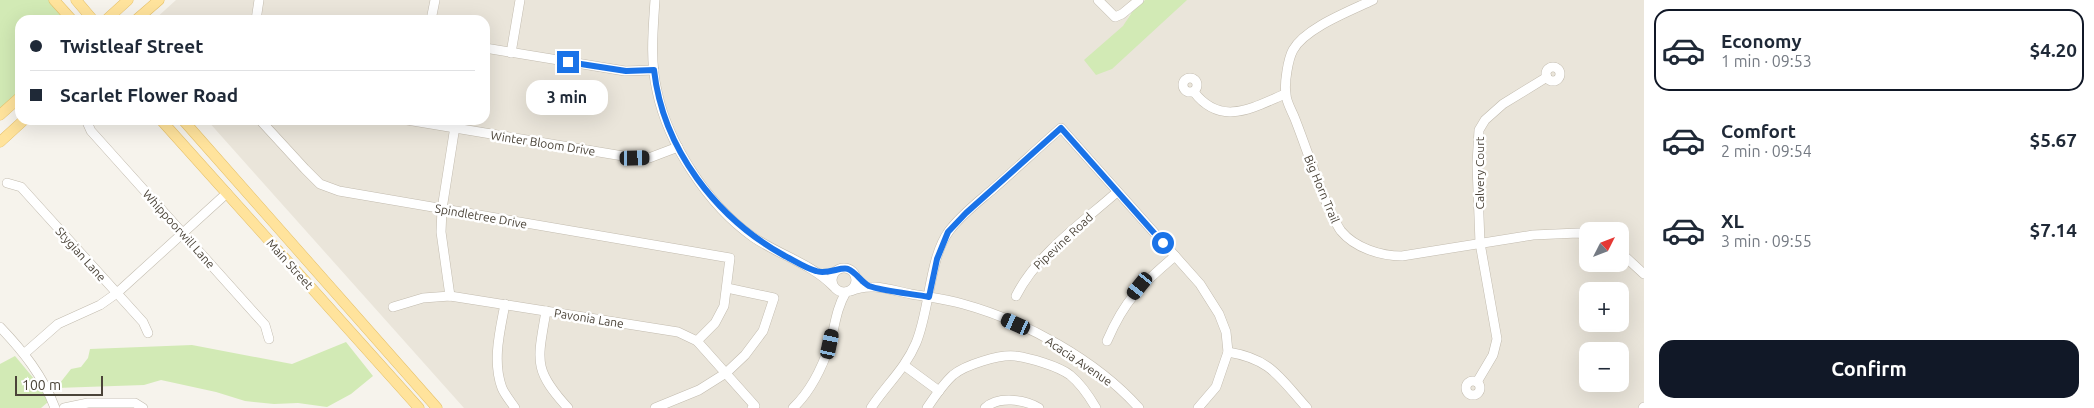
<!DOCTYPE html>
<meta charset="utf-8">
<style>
:root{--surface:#fff;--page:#f6f6f7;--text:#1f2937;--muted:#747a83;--line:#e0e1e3;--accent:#111827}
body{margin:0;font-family:Ubuntu,sans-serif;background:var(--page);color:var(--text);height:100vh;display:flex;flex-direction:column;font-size:19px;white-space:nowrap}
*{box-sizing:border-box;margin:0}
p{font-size:16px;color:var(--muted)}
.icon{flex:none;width:28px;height:28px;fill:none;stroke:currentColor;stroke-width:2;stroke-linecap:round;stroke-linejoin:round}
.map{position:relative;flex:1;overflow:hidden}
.panel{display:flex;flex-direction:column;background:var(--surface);width:450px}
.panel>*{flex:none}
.hud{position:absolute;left:15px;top:15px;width:475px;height:110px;border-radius:15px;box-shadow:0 5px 20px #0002;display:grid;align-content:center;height:110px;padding:0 15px;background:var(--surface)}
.needle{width:32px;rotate:48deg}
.buttons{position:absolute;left:1579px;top:222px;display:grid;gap:10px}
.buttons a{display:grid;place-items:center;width:50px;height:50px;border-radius:10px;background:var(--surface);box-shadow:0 5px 20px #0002;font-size:25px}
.scale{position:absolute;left:15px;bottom:12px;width:88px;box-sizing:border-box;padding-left:5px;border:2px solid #4b4439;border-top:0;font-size:14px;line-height:18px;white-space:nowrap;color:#4b4439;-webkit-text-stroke:4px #fff;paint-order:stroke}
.end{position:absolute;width:22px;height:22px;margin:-11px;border:6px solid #1a73e8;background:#fff;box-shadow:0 0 0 2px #fff}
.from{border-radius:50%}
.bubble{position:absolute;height:35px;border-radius:15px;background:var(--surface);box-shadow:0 5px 20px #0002;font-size:16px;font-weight:600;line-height:35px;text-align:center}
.car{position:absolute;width:15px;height:30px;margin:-15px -8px;border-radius:6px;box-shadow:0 0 4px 1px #0007;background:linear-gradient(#222 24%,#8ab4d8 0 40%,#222 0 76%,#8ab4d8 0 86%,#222 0)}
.hud b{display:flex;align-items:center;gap:18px;height:48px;font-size:19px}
.hud b+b{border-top:1px solid var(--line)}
.hud i{width:12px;height:12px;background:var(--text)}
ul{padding:9px 0 0;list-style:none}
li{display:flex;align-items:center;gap:15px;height:82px;margin:0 10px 8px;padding:0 5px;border:2px solid transparent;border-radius:15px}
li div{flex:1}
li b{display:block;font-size:19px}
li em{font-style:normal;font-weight:600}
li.active{border-color:var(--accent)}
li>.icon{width:45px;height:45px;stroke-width:1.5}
.button{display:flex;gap:10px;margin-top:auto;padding:10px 15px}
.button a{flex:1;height:58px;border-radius:15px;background:var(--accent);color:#fff;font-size:20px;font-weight:600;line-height:58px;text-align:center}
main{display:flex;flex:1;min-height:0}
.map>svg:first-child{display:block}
.residential{fill:#eae5da;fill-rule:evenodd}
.green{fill:#d2eab5}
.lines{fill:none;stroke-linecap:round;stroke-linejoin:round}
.minor-casing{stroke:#c2bbae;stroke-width:10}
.major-casing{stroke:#e6c16a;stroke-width:11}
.minor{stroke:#fff;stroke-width:9}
.major{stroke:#ffe39c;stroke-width:10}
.route{stroke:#1a73e8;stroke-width:6}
.labels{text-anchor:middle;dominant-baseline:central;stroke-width:5;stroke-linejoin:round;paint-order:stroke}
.street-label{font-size:12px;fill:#4b4439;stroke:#fff}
</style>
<main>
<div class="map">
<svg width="1644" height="408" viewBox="0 0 1644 408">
<rect width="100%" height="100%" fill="#f6f3ec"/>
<!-- residential -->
<path class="residential" d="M176 0H1145L1131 12 1124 26 1153 0H1644V408H464L207 120H485V20H154ZM1588 231H1620V264H1588ZM1588 291H1620V324H1588ZM1588 351H1620V384H1588Z"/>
<!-- green -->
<g class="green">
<path d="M0 0H54L72 20H20V97L0 115Z"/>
<path d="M1145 0H1187L1112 69 1096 75 1084 60 1123 26 1132 12Z"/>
<path d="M346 342 373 376 351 394 327 407 298 403 274 404 245 401 216 392 161 380 144 385 56 388 71 369 81 367 88 358 90 349 192 345 292 364Z"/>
<path d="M15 356 40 386 48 402 41 408H0V364Z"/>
</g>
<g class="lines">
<defs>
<g id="minor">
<path d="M655 0C653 30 650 61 657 91 668 144 708 205 753 237 779 255 812 264 833 286"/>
<path d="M1098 0 1115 17 1122 14 1139 0"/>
<path d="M1373 0C1350 11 1305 28 1293 50 1288 59 1284 84 1286 94 1286 102 1292 111 1295 119 1306 147 1315 176 1327 204 1332 213 1335 223 1341 231 1355 248 1381 256 1402 256L1533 235 1578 233 1588 235"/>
<path d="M256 20 259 0"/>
<path d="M431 20 435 0"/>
<path d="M485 48 625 71 654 70"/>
<path d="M511 53 520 0"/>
<circle cx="1553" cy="74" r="7"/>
<circle cx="1190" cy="85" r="7"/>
<path d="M1194 92C1221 127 1252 108 1285 94"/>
<path d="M86 120 91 131 265 325 269 339"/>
<path d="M260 120 305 169 320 184 339 191 730 258 724 306 715 323 697 341"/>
<path d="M407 120 635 158H649L678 147"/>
<path d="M7 183 21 187 143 322 148 333"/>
<path d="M1620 252 1644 274"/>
<circle cx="844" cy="280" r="12"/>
<path d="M851 291C870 282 891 290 911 294 928 297 946 299 963 304 1025 321 1096 360 1139 408"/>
<path d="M450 296 441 232 442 209 456 120"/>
<path d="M1016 296C1037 254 1082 223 1117 192"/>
<path d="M505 304C500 331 492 361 502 388 505 395 511 402 515 408"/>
<path d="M393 307 423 298 450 296 678 332 697 341 755 406 752 408"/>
<path d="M546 311C538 360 532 369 568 408"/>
<path d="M0 327C23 351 43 376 55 408"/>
<path d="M1107 341C1125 299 1141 285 1175 256"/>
<path d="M1228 352C1271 359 1279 377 1307 408"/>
<path d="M25 353 58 324 100 305 117 293 227 193"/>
<path d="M905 366 939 391"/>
<circle cx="1473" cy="388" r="7"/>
<path d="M1477 382 1493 355 1497 339 1480 243 1477 164 1479 130 1485 120 1503 104 1547 77"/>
<path d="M64 408 88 403H135L143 408"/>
<path d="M655 408 699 390 726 373 745 355 763 331 774 298 727 288"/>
<path d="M793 408C811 391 822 368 830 344 835 326 836 309 846 292"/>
<path d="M871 408C886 385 905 369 916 343 930 310 929 258 949 231 961 215 978 202 993 189 1016 169 1038 148 1061 128L1200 284 1219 314 1226 332 1228 352 1216 387 1198 408"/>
<path d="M927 408C935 396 943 384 953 375 965 365 1000 354 1015 356 1030 358 1058 366 1070 375 1081 384 1089 396 1096 408"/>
<path d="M985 408C998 396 1024 399 1039 408"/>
<path d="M1643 408 1644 407"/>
</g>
<g id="major">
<path d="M54 0 72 20"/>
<path d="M76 0 93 20"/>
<path d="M106 20 128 0"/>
<path d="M136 20 159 0"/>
<path d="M0 115 20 97"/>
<path d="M161 120 419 408"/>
<path d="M183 120 437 408"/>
<path d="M0 142 24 120"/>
</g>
</defs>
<!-- minor casing -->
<use href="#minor" class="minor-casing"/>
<!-- major casing -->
<use href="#major" class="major-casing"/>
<!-- minor -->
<use href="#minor" class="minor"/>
<!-- major -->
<use href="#major" class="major"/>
</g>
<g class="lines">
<!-- route -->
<path class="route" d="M568 62 626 71 654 70C663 149 716 218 785 256 795 261 805 268 816 271 827 275 842 266 848 269 856 272 861 282 869 286 882 291 914 294 929 297L937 259 948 232 966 213 1061 128 1163 243"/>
</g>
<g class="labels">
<!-- street labels -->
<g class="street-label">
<text transform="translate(543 143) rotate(9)">Winter Bloom Drive</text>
<text transform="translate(1479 173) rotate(-90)">Calvery Court</text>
<text transform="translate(1322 189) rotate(67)">Big Horn Trail</text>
<text transform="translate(481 216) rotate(10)">Spindletree Drive</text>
<text transform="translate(179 229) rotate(48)">Whippoorwill Lane</text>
<text transform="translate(1063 241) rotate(-43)">Pipevine Road</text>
<text transform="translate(81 254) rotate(48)">Stygian Lane</text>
<text transform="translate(290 264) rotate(48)">Main Street</text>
<text transform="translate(589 318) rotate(9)">Pavonia Lane</text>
<text transform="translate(1079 361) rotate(34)">Acacia Avenue</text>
</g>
</g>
</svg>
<div class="buttons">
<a><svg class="needle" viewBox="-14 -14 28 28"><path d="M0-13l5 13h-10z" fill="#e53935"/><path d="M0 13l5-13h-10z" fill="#747a83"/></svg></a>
<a>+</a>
<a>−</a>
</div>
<div class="scale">100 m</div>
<i class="end from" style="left:1163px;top:243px"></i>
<i class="end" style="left:568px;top:62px"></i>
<div class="bubble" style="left:526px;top:80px;width:82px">3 min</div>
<i class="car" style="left:635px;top:158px;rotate:89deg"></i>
<i class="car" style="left:1140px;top:286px;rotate:219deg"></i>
<i class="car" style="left:1016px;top:324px;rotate:294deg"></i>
<i class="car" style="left:830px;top:344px;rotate:12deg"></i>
<div class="hud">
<b><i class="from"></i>Twistleaf Street</b>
<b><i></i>Scarlet Flower Road</b>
</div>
</div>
<section class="panel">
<ul>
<li class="active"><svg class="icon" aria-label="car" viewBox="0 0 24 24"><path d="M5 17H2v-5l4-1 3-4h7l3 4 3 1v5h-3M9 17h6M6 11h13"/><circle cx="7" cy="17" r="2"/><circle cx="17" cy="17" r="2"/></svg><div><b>Economy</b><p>1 min · 09:53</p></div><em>$4.20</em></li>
<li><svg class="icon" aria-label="car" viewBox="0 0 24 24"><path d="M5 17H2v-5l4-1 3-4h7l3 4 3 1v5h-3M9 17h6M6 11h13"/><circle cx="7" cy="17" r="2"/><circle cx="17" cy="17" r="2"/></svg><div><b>Comfort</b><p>2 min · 09:54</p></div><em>$5.67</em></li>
<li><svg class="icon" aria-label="car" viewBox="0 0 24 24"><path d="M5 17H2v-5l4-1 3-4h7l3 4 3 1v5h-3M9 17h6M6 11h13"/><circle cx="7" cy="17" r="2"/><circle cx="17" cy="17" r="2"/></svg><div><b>XL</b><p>3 min · 09:55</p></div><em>$7.14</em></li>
</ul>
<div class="button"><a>Confirm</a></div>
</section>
</main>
